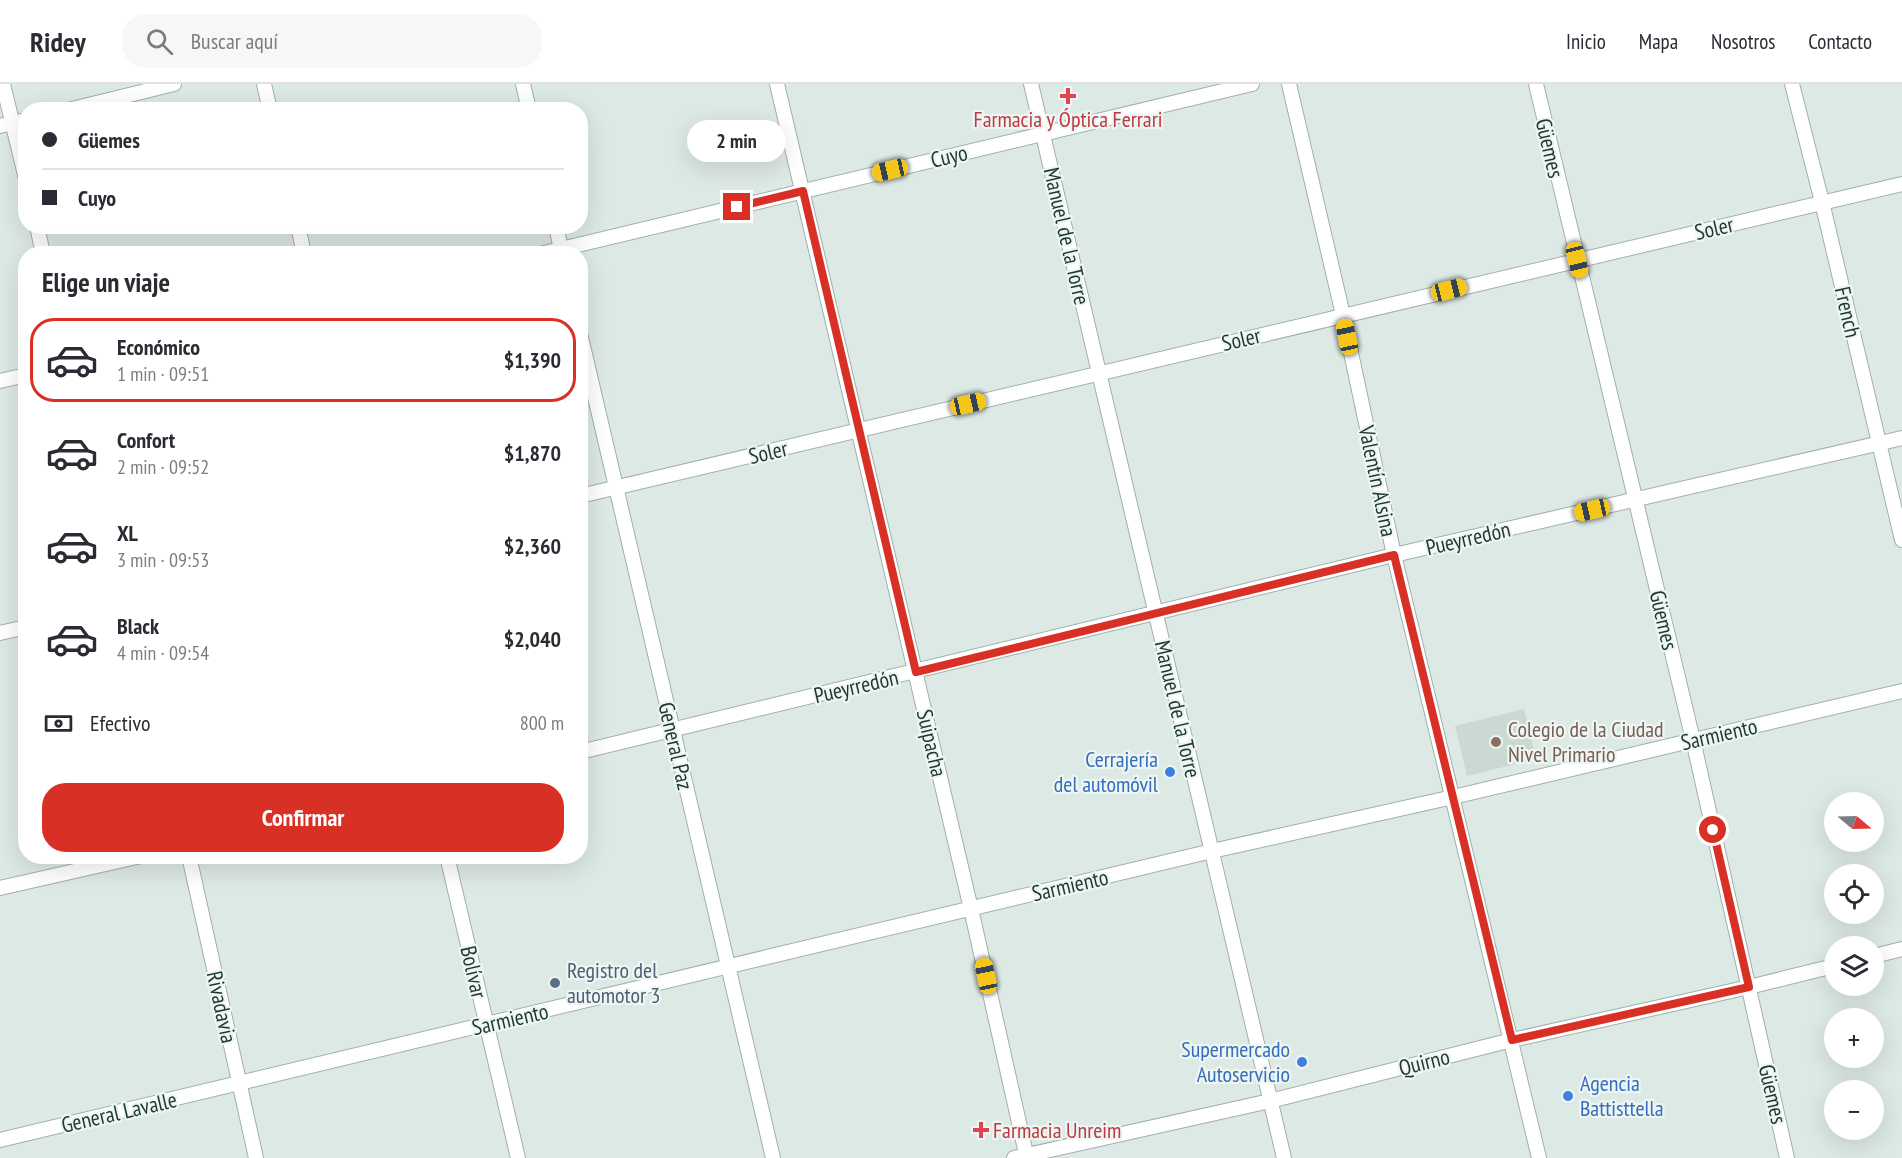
<!DOCTYPE html>
<html lang="es">
<meta charset="utf-8">
<style>
:root{--surface:#fff;--page:#f7f7f7;--text:#2b2b33;--muted:#7c7c81;--line:#e1e1e2;--accent:#d93025}
body{margin:0;font-family:"PT Sans Narrow",sans-serif;background:var(--page);color:var(--text);height:100vh;display:flex;flex-direction:column;font-size:22px;white-space:nowrap}
*{box-sizing:border-box;margin:0}
p{font-size:20px;color:var(--muted)}
.icon{flex:none;width:33px;height:33px;fill:none;stroke:currentColor;stroke-width:2;stroke-linecap:round;stroke-linejoin:round}
.map{position:relative;flex:1;overflow:hidden}
.details{position:absolute;left:18px;top:162px;width:570px;height:618px;display:flex;flex-direction:column;background:var(--surface);border-radius:24px;box-shadow:0 6px 24px #0002}
.details>*{flex:none}
.top-card{position:absolute;left:18px;top:18px;width:570px;height:132px;border-radius:24px;box-shadow:0 6px 24px #0002;display:grid;align-content:center;height:132px;padding:0 24px;background:var(--surface)}
.needle{width:39px;rotate:109deg}
.tools{position:absolute;left:1824px;top:708px;display:grid;gap:12px}
.tools a{display:grid;place-items:center;width:60px;height:60px;border-radius:50%;background:var(--surface);box-shadow:0 6px 24px #0002;font-size:30px}
.end{position:absolute;width:27px;height:27px;margin:-14px;border:8px solid #d93025;background:#fff;box-shadow:0 0 0 3px #fff}
.from{border-radius:50%}
.bubble{position:absolute;height:42px;border-radius:21px;background:var(--surface);box-shadow:0 6px 24px #0002;font-size:20px;font-weight:700;line-height:42px;text-align:center}
.car{position:absolute;width:18px;height:36px;margin:-18px -9px;border-radius:8px;box-shadow:0 0 4px 2px #0007;background:linear-gradient(#f5c518 24%,#345 0 40%,#f5c518 0 76%,#345 0 86%,#f5c518 0)}
.top-card b{display:flex;align-items:center;gap:21px;height:57px;font-size:22px}
.top-card b+b{border-top:2px solid var(--line)}
.top-card i{width:15px;height:15px;background:var(--text)}
ul{padding:0;list-style:none}
li{display:flex;align-items:center;gap:18px;height:84px;margin:0 12px 9px;padding:0 12px;border:3px solid transparent;border-radius:24px}
li div{flex:1}
li b{display:block;font-size:22px}
li em{font-style:normal;font-weight:700}
li.active{border-color:var(--accent)}
li>.icon{width:54px;height:54px;stroke-width:1.5}
h2{padding:0 24px;font-size:27px;line-height:72px}
.pay{display:flex;align-items:center;gap:15px;height:66px;padding:0 24px;font-size:22px}
.pay p{margin-inline-start:auto}
.primary-button{display:flex;gap:12px;margin-top:auto;padding:12px 24px}
.primary-button a{flex:1;height:69px;border-radius:24px;background:var(--accent);color:#fff;font-size:24px;font-weight:700;line-height:69px;text-align:center}
header{display:flex;align-items:center;gap:36px;box-sizing:border-box;height:84px;padding:0 30px;background:var(--surface);border-bottom:2px solid var(--line)}
header strong{font-size:28px}
nav{display:flex;gap:33px;margin-inline-start:auto;font-size:21px}
.search{width:420px;height:54px;background:var(--page);display:flex;align-items:center;gap:15px;box-sizing:border-box;padding:0 21px;border-radius:24px;color:var(--muted);font-size:22px}
.map>svg:first-child{display:block}
.built{fill:#cbd9d3}
.lines{fill:none;stroke-linecap:round;stroke-linejoin:round}
.minor-casing{stroke:#a0b0ab;stroke-width:16}
.minor{stroke:#fff;stroke-width:14}
.route{stroke:#d93025;stroke-width:8}
.health-dot{fill:#e0444e;stroke:#edf6f2;stroke-width:2}
.education-dot{fill:#8d6e63;stroke:#edf6f2;stroke-width:2}
.shop-dot{fill:#3f7fe0;stroke:#edf6f2;stroke-width:2}
.service-dot{fill:#5c6f8a;stroke:#edf6f2;stroke-width:2}
.labels{text-anchor:middle;dominant-baseline:central;stroke-width:4.5;stroke-linejoin:round;paint-order:stroke}
.health-label{font-size:22px;fill:#be3a42;stroke:#edf6f2}
.street-label{font-size:22px;fill:#1f3832;stroke:#edf6f2}
.education-label{font-size:22px;fill:#785e54;stroke:#edf6f2;text-anchor:start}
.shop-label{font-size:22px;fill:#366cbe;stroke:#edf6f2;text-anchor:end}
.service-label{font-size:22px;fill:#4e5e75;stroke:#edf6f2;text-anchor:start}
</style>
<header>
<strong>Ridey</strong>
<div class="search"><svg class="icon" aria-label="search" viewBox="0 0 24 24"><circle cx="10" cy="10" r="6"/><path d="M15 15l6 6"/></svg>Buscar aquí</div>
<nav><a>Inicio</a><a>Mapa</a><a>Nosotros</a><a>Contacto</a></nav>
</header>
<div class="map">
<svg width="1902" height="1074" viewBox="0 0 1902 1074">
<rect width="100%" height="100%" fill="#dde9e4"/>
<!-- built -->
<path class="built" d="M1524 625 1536 675 1467 692 1455 642Z"/>
<g class="lines">
<defs>
<g id="minor">
<path d="M3 0 26 95"/>
<path d="M264 0 270 26"/>
<path d="M523 0 529 26"/>
<path d="M777 0 971 825 1027 1074"/>
<path d="M1031 0 1284 1074"/>
<path d="M1289 0 1343 231 1394 471 1539 1074"/>
<path d="M1536 0 1693 656 1787 1074"/>
<path d="M1792 0 1822 118 1902 456"/>
<path d="M68 26 174 0"/>
<path d="M0 42 26 36"/>
<path d="M37 142 43 170"/>
<path d="M298 142 304 170"/>
<path d="M556 142 562 170"/>
<path d="M540 170 1252 0"/>
<path d="M580 249 773 1074"/>
<path d="M0 297 26 291"/>
<path d="M580 412 1902 100"/>
<path d="M0 549 26 543"/>
<path d="M580 668 1394 471 1902 354"/>
<path d="M189 772 256 1074"/>
<path d="M447 772 518 1074"/>
<path d="M0 804 141 772"/>
<path d="M1874 872 1902 865"/>
<path d="M0 1056 1212 767 1453 713 1902 607"/>
<path d="M1014 1074 1270 1017 1512 956 1749 903 1834 882"/>
</g>
</defs>
<!-- minor casing -->
<use href="#minor" class="minor-casing"/>
<!-- minor -->
<use href="#minor" class="minor"/>
</g>
<g class="lines">
<!-- route -->
<path class="route" d="M737 123 803 107 916 588 1394 471 1512 956 1749 903 1713 746"/>
</g>
<!-- markers -->
<g class="health-dot">
<path d="M1065 3h6v6h6v6h-6v6h-6v-6h-6v-6h6z"/>
<path d="M978 1037h6v6h6v6h-6v6h-6v-6h-6v-6h6z"/>
</g>
<circle class="education-dot" cx="1496" cy="658" r="6"/>
<g class="shop-dot">
<circle cx="1170" cy="688" r="6"/>
<circle cx="1302" cy="978" r="6"/>
<circle cx="1568" cy="1012" r="6"/>
</g>
<circle class="service-dot" cx="555" cy="899" r="6"/>
<g class="labels">
<!-- health labels -->
<g class="health-label">
<text x="1068" y="35">Farmacia y Óptica Ferrari</text>
<text x="993" y="1046" text-anchor="start">Farmacia Unreim</text>
</g>
<!-- street labels -->
<g class="street-label">
<text transform="translate(1550 64) rotate(77)">Güemes</text>
<text transform="translate(949 72) rotate(-13)">Cuyo</text>
<text transform="translate(1714 144) rotate(-13)">Soler</text>
<text transform="translate(1067 152) rotate(77)">Manuel de la Torre</text>
<text transform="translate(1848 228) rotate(77)">French</text>
<text transform="translate(1241 255) rotate(-13)">Soler</text>
<text transform="translate(768 368) rotate(-13)">Soler</text>
<text transform="translate(1378 397) rotate(78)">Valentín Alsina</text>
<text transform="translate(1468 454) rotate(-13)">Pueyrredón</text>
<text transform="translate(1664 536) rotate(77)">Güemes</text>
<text transform="translate(856 602) rotate(-13)">Pueyrredón</text>
<text transform="translate(1178 625) rotate(77)">Manuel de la Torre</text>
<text transform="translate(1719 650) rotate(-13)">Sarmiento</text>
<text transform="translate(932 659) rotate(77)">Suipacha</text>
<text transform="translate(676 662) rotate(77)">General Paz</text>
<text transform="translate(1070 801) rotate(-13)">Sarmiento</text>
<text transform="translate(474 888) rotate(77)">Bolívar</text>
<text transform="translate(222 923) rotate(78)">Rivadavia</text>
<text transform="translate(510 935) rotate(-13)">Sarmiento</text>
<text transform="translate(1424 978) rotate(-14)">Quirno</text>
<text transform="translate(1773 1010) rotate(77)">Güemes</text>
<text transform="translate(119 1028) rotate(-13)">General Lavalle</text>
</g>
<!-- education labels -->
<g class="education-label">
<text x="1508" y="645">Colegio de la Ciudad<tspan x="1508" dy="25">Nivel Primario</tspan></text>
</g>
<!-- shop labels -->
<g class="shop-label">
<text x="1158" y="675">Cerrajería<tspan x="1158" dy="25">del automóvil</tspan></text>
<text x="1290" y="965">Supermercado<tspan x="1290" dy="25">Autoservicio</tspan></text>
<text x="1580" y="999" text-anchor="start">Agencia<tspan x="1580" dy="25">Battisttella</tspan></text>
</g>
<!-- service labels -->
<g class="service-label">
<text x="567" y="886">Registro del<tspan x="567" dy="25">automotor 3</tspan></text>
</g>
</g>
</svg>
<div class="tools">
<a><svg class="needle" viewBox="-14 -14 28 28"><path d="M0-13l5 13h-10z" fill="#e53935"/><path d="M0 13l5-13h-10z" fill="#7c7c81"/></svg></a>
<a><svg class="icon" aria-label="locate" viewBox="0 0 24 24"><circle cx="12" cy="12" r="6"/><path d="M12 2v4M12 18v4M2 12h4M18 12h4"/></svg></a>
<a><svg class="icon" aria-label="layers" viewBox="0 0 24 24"><path d="M12 4l9 5-9 5-9-5zM3 14l9 5 9-5"/></svg></a>
<a>+</a>
<a>−</a>
</div>
<i class="end from" style="left:1713px;top:746px"></i>
<i class="end" style="left:737px;top:123px"></i>
<div class="bubble" style="left:687px;top:36px;width:99px">2 min</div>
<i class="car" style="left:890px;top:86px;rotate:257deg"></i>
<i class="car" style="left:1577px;top:176px;rotate:166deg"></i>
<i class="car" style="left:1449px;top:206px;rotate:76deg"></i>
<i class="car" style="left:1347px;top:253px;rotate:348deg"></i>
<i class="car" style="left:968px;top:320px;rotate:77deg"></i>
<i class="car" style="left:1592px;top:426px;rotate:257deg"></i>
<i class="car" style="left:986px;top:892px;rotate:348deg"></i>
<div class="top-card">
<b><i class="from"></i>Güemes</b>
<b><i></i>Cuyo</b>
</div>
<section class="details">
<h2>Elige un viaje</h2>
<ul>
<li class="active"><svg class="icon" aria-label="car" viewBox="0 0 24 24"><path d="M5 17H2v-5l4-1 3-4h7l3 4 3 1v5h-3M9 17h6M6 11h13"/><circle cx="7" cy="17" r="2"/><circle cx="17" cy="17" r="2"/></svg><div><b>Económico</b><p>1 min · 09:51</p></div><em>$1,390</em></li>
<li><svg class="icon" aria-label="car" viewBox="0 0 24 24"><path d="M5 17H2v-5l4-1 3-4h7l3 4 3 1v5h-3M9 17h6M6 11h13"/><circle cx="7" cy="17" r="2"/><circle cx="17" cy="17" r="2"/></svg><div><b>Confort</b><p>2 min · 09:52</p></div><em>$1,870</em></li>
<li><svg class="icon" aria-label="car" viewBox="0 0 24 24"><path d="M5 17H2v-5l4-1 3-4h7l3 4 3 1v5h-3M9 17h6M6 11h13"/><circle cx="7" cy="17" r="2"/><circle cx="17" cy="17" r="2"/></svg><div><b>XL</b><p>3 min · 09:53</p></div><em>$2,360</em></li>
<li><svg class="icon" aria-label="car" viewBox="0 0 24 24"><path d="M5 17H2v-5l4-1 3-4h7l3 4 3 1v5h-3M9 17h6M6 11h13"/><circle cx="7" cy="17" r="2"/><circle cx="17" cy="17" r="2"/></svg><div><b>Black</b><p>4 min · 09:54</p></div><em>$2,040</em></li>
</ul>
<div class="pay"><svg class="icon" aria-label="cash" viewBox="0 0 24 24"><path d="M3 7h18v10H3z"/><circle cx="12" cy="12" r="2"/></svg>Efectivo<p>800 m</p></div>
<div class="primary-button"><a>Confirmar</a></div>
</section>
</div>
